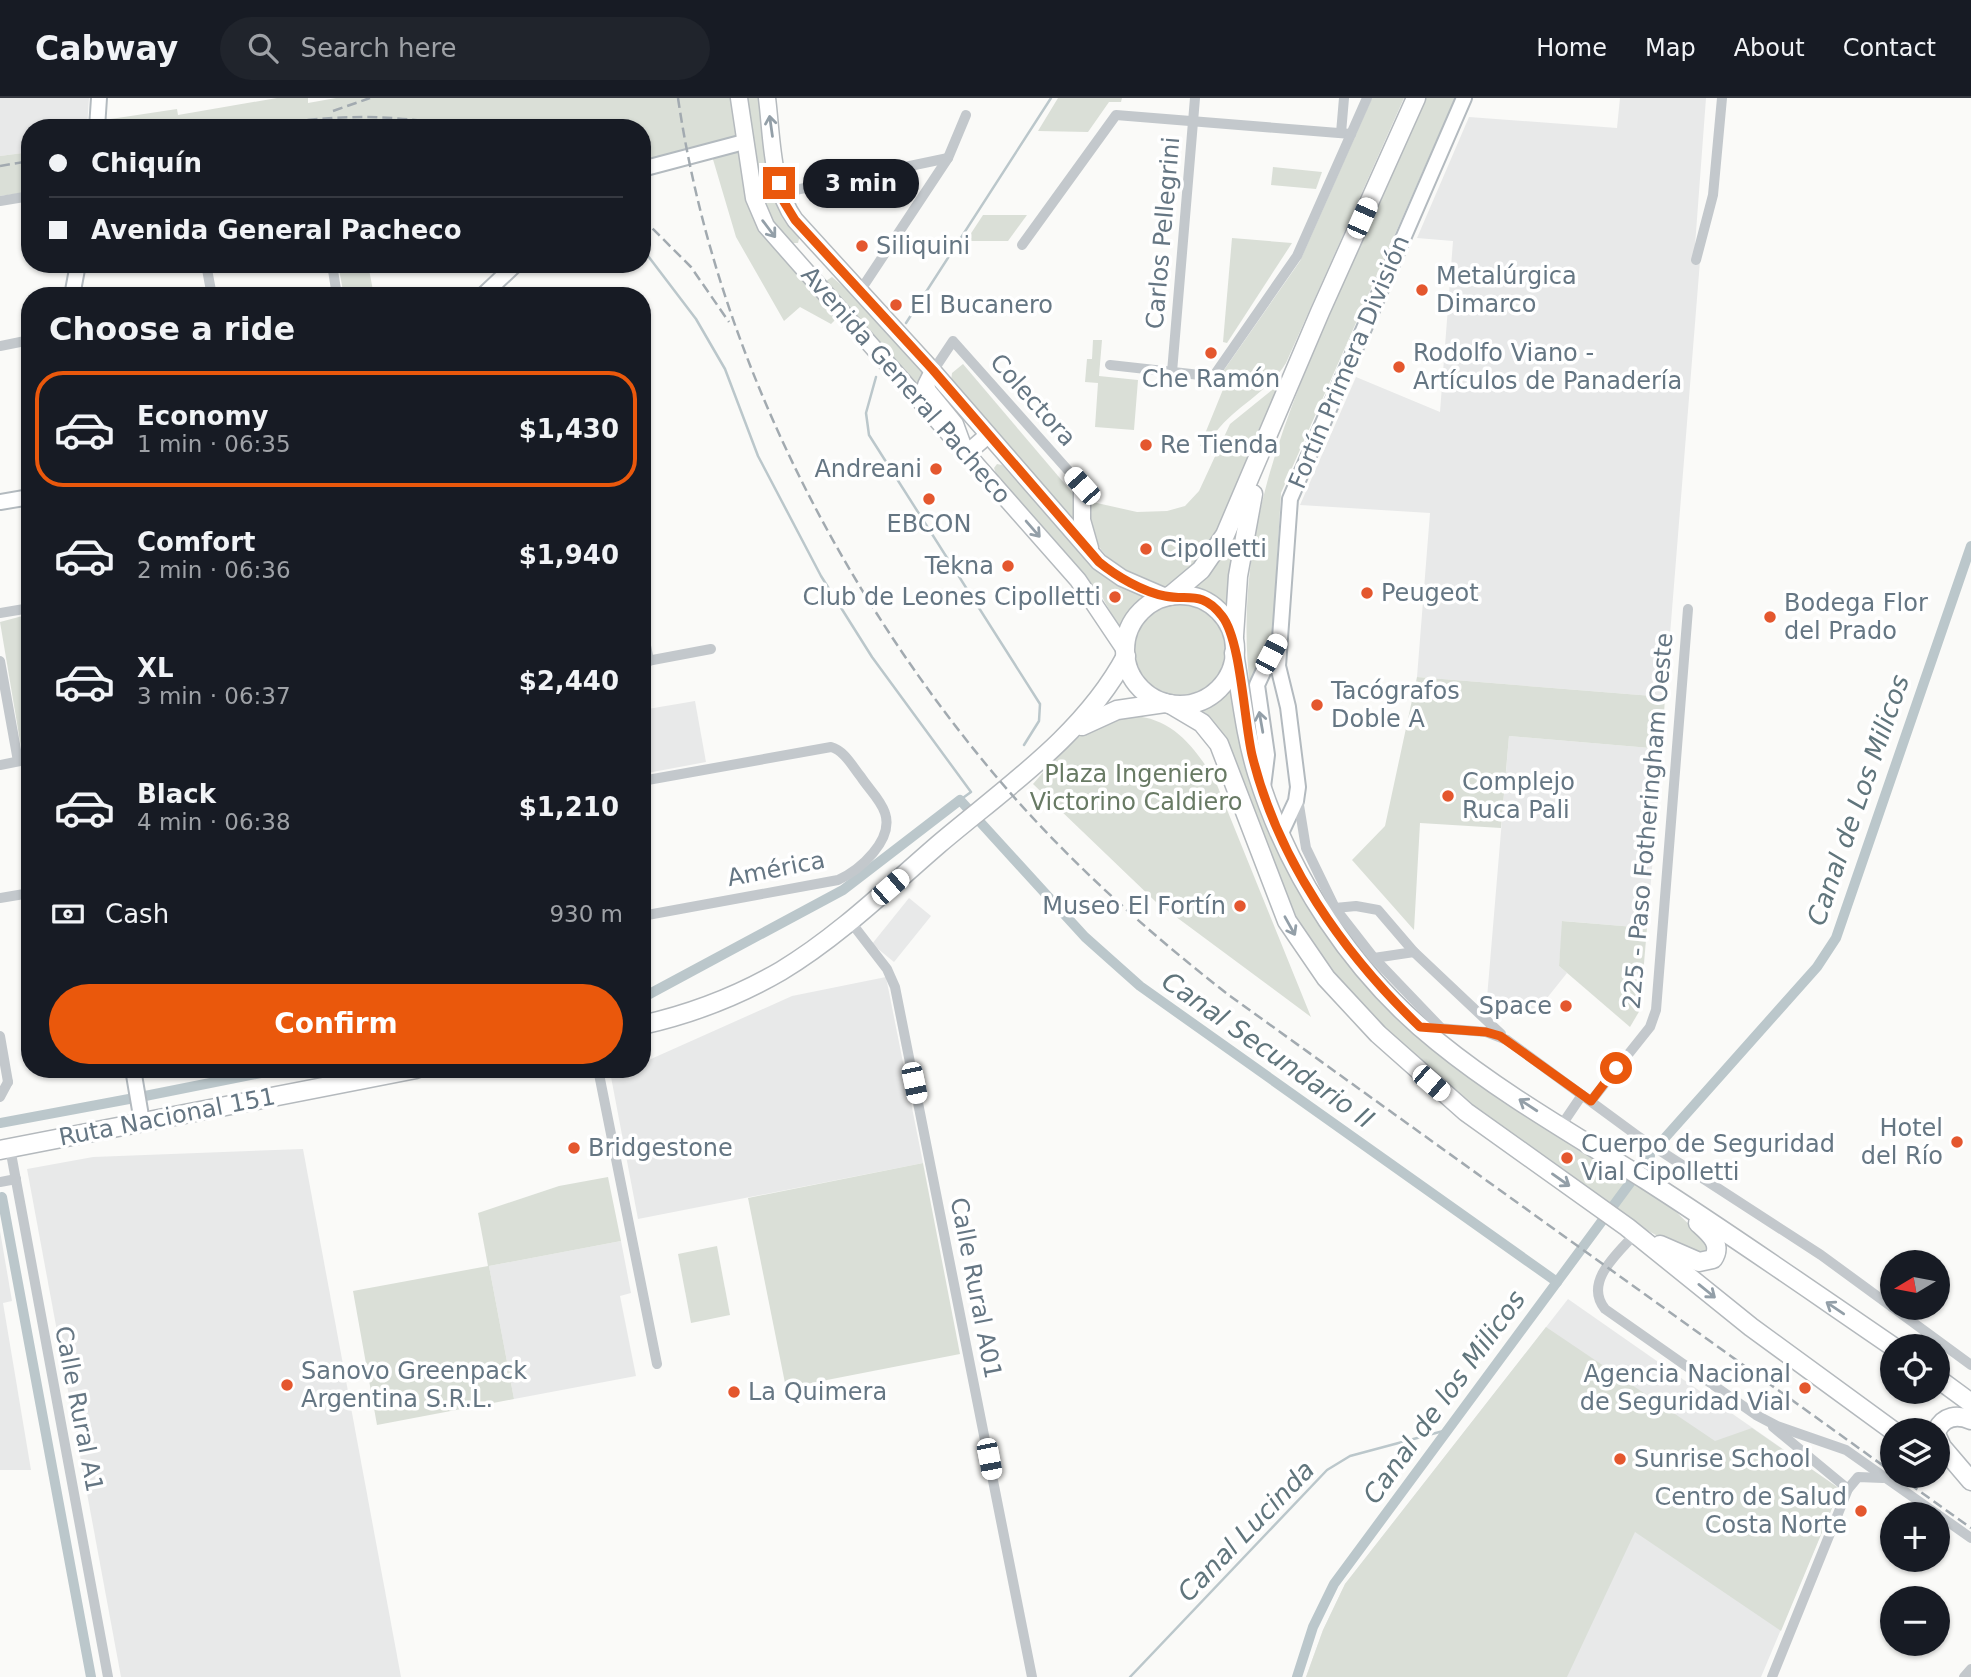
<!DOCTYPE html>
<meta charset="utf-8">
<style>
:root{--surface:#171b24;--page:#20242c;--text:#f1f3f6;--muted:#9ea1a6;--line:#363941;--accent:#ea580c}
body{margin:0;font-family:"DejaVu Sans",sans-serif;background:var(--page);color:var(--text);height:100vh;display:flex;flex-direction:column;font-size:26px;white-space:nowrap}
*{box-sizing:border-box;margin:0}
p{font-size:23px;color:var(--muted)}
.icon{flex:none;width:38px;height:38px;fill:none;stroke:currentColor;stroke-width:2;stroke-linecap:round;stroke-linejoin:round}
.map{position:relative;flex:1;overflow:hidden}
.sheet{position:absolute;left:21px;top:189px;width:630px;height:791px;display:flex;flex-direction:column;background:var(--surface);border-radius:28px;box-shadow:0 2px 5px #0004}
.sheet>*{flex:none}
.top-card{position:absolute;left:21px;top:21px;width:630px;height:154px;border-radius:28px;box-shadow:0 2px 5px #0004;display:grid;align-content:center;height:154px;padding:0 28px;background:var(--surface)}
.needle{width:46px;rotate:260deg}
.controls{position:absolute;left:1880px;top:1152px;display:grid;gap:14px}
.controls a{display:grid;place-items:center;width:70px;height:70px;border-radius:50%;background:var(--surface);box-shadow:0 2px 5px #0004;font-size:35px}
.end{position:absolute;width:32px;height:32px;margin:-16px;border:9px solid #ea580c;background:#fff;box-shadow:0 0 0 4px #fff}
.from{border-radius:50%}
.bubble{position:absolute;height:49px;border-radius:24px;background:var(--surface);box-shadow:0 2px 5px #0004;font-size:23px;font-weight:700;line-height:49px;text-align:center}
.car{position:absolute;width:21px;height:42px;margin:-21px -10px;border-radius:9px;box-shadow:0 0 5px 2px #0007;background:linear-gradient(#fff 24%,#345 0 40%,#fff 0 76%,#345 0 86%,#fff 0)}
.top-card b{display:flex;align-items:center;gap:24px;height:66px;font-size:26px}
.top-card b+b{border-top:2px solid var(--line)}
.top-card i{width:18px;height:18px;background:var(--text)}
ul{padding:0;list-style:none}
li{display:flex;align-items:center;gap:21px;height:116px;margin:0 14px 10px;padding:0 14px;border:4px solid transparent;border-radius:28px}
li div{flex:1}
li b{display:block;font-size:26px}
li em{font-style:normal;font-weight:700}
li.current{border-color:var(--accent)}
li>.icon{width:63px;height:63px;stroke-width:1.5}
h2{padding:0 28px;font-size:32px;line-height:84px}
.pay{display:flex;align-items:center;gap:18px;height:77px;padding:0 28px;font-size:26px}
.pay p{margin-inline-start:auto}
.button{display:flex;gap:14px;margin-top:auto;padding:14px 28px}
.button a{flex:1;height:80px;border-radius:42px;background:var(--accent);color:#fff;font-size:28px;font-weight:700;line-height:80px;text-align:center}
header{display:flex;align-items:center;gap:42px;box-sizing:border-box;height:98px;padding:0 35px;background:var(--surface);border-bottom:2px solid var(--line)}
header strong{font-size:33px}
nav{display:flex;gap:38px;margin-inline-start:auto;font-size:24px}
.search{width:490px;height:63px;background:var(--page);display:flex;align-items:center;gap:18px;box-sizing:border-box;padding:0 24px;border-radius:38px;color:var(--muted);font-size:26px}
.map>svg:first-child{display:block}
.built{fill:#e8e9e9}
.green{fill:#dadfd7}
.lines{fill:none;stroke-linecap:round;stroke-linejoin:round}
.stream{stroke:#bbc7cb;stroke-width:2.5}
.canal{stroke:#bbc7cb;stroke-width:10}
.secondary-casing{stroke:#b3babf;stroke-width:18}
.primary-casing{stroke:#b5babe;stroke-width:19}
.highway-casing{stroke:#b4b9bd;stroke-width:21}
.street{stroke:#c3c8cc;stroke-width:10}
.secondary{stroke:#fff;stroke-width:14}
.primary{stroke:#fff;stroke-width:16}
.highway{stroke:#fff;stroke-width:18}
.rail{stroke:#a2aab0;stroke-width:2.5;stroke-dasharray:10 5;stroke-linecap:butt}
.oneway{stroke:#939fa8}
.route{stroke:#ea580c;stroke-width:9}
.poi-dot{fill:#e4572e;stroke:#fff;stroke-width:2.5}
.labels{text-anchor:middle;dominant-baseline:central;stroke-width:7;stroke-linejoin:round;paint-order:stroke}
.street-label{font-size:24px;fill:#657683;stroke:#fff}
.poi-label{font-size:24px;fill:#657683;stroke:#fff;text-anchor:start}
.park-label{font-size:24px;fill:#687a64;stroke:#fff}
.water-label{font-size:26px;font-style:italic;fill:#60757c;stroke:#fff}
</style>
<header>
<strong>Cabway</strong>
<div class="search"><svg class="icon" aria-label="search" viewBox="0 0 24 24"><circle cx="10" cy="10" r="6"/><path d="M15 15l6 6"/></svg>Search here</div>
<nav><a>Home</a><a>Map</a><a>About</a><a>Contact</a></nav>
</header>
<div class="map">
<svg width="1971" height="1579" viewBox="0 0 1971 1579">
<rect width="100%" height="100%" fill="#fafaf8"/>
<!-- built -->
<g class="built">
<path d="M0 0H89L87 30H30V54L0 58Z"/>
<path d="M1620 0H1706L1694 161 1700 163 1665 599 1417 579 1430 415 1300 407 1356 279 1440 314 1453 143 1417 140 1469 19 1617 30Z"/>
<path d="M695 603 706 664 642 676V612Z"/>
<path d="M1509 638 1662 651 1647 830 1563 823 1559 868 1567 875 1535 915 1498 909 1487 900Z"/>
<path d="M909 800 931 818 894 864 872 846Z"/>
<path d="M886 879 923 1065 638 1121 611 979 628 971H642V965L792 898Z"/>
<path d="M303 1051 401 1579H121L27 1071 93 1059Z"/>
<path d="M0 1133 12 1203 3 1205 31 1372H0Z"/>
<path d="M621 1143 631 1195 620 1198 636 1278 514 1301 489 1168Z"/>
<path d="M1568 1201 1840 1391 1761 1579H1306L1323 1532 1345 1486Z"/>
</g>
<!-- green -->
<g class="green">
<path d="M277 0H308V5L336 0H732L737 34 734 40 642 67V30H104V22L177 11 178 17Z"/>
<path d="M746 0H760L777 101 785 120 800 137 798 145H793L773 129 761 106Z"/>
<path d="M1058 0H1122L1121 4H1109L1088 34 1038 33Z"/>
<path d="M1372 0H1404L1286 265C1264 300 1226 311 1206 349L1200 348 1224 289 1217 282 1300 163Z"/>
<path d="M1425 0H1455L1281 395 1272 547 1250 590C1233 445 1281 326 1339 195 1368 130 1396 65 1425 0Z"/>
<path d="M736 53 740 56 752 110 838 219 831 226 800 209 784 223 736 139 712 58Z"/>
<path d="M30 54V94L0 98V58Z"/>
<path d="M1273 69 1322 74 1316 91 1271 87Z"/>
<path d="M983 117H1027L1008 143H966Z"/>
<path d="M1232 140 1292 145 1227 245 1223 244Z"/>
<path d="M338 166H368L374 198H344Z"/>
<path d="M832 179 859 202 918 268 922 273 921 293 826 187V183Z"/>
<path d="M1093 242H1102L1099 278 1138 282 1134 332 1095 329 1098 285 1085 284 1087 261H1092Z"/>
<path d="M963 266 1076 399 1080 435 951 283 952 275Z"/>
<path d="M1277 288H1281C1260 336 1217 467 1171 487 1160 492 1139 482 1130 476 1095 453 1093 444 1088 403L1137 414 1167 413 1185 408 1199 393 1230 326Z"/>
<path d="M997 366 1002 367 1094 467 1150 496 1130 511 1120 531 1102 499 996 376 994 370Z"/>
<path d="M1247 403 1229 515 1213 501 1191 491Z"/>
<circle cx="1180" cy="552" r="45"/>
<path d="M30 516V656H27L21 649 0 524Z"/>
<path d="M1417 579 1665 599 1662 651 1509 638 1501 730 1420 725 1414 832 1352 762 1385 728Z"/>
<path d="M1234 583 1259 703 1393 913 1663 1101 1707 1144 1709 1156 1687 1154 1632 1124 1484 1019 1352 902 1305 843 1197 613 1222 601Z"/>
<path d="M1133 618C1173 620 1195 650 1215 682L1311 919 1156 804 1033 686C1065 649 1082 626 1133 618Z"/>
<path d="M1562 823 1647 830 1640 912 1630 929 1559 868Z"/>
<path d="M923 1065 960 1256 786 1290 748 1100Z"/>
<path d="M608 1079 621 1143 489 1168 514 1301 377 1327 353 1193 488 1168 478 1115 559 1088Z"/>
<path d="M717 1148 730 1217 691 1225 678 1156Z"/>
<path d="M1546 1229 1715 1343 1752 1330 1840 1391 1781 1533 1635 1434 1567 1579H1306L1323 1532 1345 1486Z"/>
</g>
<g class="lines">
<!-- stream -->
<g class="stream">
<path d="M642 150 696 221 725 271 758 358 821 478 872 559 971 694 960 702"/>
<path d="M906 225 1051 0"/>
<path d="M876 279 866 315 869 337 1040 606 1039 623 1024 647"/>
<path d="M1130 1579 1327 1372 1350 1358 1447 1332"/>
</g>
<!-- canal -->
<g class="canal">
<path d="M981 725 1085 839 1140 888 1557 1184"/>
<path d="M642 900 843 792 960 702 970 713"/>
<path d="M145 998 281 971"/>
<path d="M0 1025 129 1001"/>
<path d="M1663 1042 1817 869 1836 840 1971 448"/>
<path d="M2 1099 91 1579"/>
<path d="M1297 1579 1313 1529 1334 1486 1650 1058"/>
</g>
<defs>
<g id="secondary">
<path d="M97 30 99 0"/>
<path d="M642 71 744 44"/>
<path d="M72 198 78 166"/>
<path d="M482 198 516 166"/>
<path d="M0 404 30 399"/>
<path d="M1263 689 1267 657 1257 587 1277 544"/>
<path d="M1281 735 1296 703 1298 689 1288 609 1278 568 1290 401 1464 0"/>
<path d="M133 971 142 1024"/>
</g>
<g id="primary">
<path d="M739 0 754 100 766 128 1078 482 1125 552"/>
<path d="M767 0C772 39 771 89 795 122L933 273 1099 464 1122 480 1166 499"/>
<path d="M933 273 926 287 928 293 955 326 966 356 988 337"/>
<path d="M1082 388V422L1090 450"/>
</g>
<g id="highway">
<circle cx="1180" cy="552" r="55"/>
<path d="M1170 498 1201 472 1225 437 1320 214 1416 0"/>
<path d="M1234 538 1238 478 1253 396"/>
<path d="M1234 555C1241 595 1245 636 1257 675 1289 778 1353 876 1438 944 1502 996 1576 1038 1646 1082 1729 1135 1810 1192 1892 1248"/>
<path d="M1170 606 1202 625 1219 646 1287 823 1326 880 1378 936 1466 1014 1627 1129 1751 1229 1892 1332"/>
<path d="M1082 628 1117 612 1165 605"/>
<path d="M642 927C691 916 738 898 781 873 839 838 888 790 939 746 1005 690 1084 637 1126 558"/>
<path d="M0 1052 416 971"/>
<path d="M1660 1147 1699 1164 1713 1161C1723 1146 1709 1135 1698 1125"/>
<path d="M1937 1280 1971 1305"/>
<path d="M1937 1332C1944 1318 1957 1316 1971 1322"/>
<path d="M1937 1338 1942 1349 1971 1383"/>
</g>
</defs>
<!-- secondary casing -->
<use href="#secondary" class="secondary-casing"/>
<!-- primary casing -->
<use href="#primary" class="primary-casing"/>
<!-- highway casing -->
<use href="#highway" class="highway-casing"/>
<!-- street -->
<g class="street">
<path d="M1341 35 1344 0"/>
<path d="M781 95 948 60"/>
<path d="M0 103 30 98"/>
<path d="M1022 147 1116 17 1351 36"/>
<path d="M1696 162 1713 97 1722 0"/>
<path d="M206 166 212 198"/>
<path d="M332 166 337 198"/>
<path d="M497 184 499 198"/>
<path d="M860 193 948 60 966 17"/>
<path d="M0 248 30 242"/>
<path d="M1110 267 1209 278 1215 276 1297 158 1367 0"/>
<path d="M933 273 953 243 1082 388"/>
<path d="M1172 274 1195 0"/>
<path d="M0 515 30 510"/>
<path d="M642 527 649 563"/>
<path d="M0 563 18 663"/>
<path d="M642 564 711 551"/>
<path d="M0 667 30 661"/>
<path d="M642 683 831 649C845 653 852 668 861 679 868 690 881 702 885 715 894 742 860 772 838 782L642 818"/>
<path d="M1298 701 1306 750 1335 810 1356 808 1378 812 1414 854 1501 936"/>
<path d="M0 800 30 795"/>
<path d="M1335 810 1374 860 1441 930"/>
<path d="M850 823 887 871 895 889 1032 1579"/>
<path d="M1374 860 1414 854"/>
<path d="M1425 929 1486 934 1507 942 1639 1039 1821 1157 1892 1209"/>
<path d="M0 938 8 984"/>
<path d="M598 971 657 1266"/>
<path d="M0 999 8 984"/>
<path d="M1591 1003 1650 929 1656 912 1688 511"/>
<path d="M1561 1028 1582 997"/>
<path d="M10 1050 108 1579"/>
<path d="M0 1084 16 1081"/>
<path d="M1635 1136C1618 1155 1583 1184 1605 1211L1756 1317 1777 1328 1846 1352 1937 1416"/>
<path d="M1892 1209 1971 1267"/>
<path d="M1773 1329 1848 1391"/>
<path d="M1937 1416 1971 1440"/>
<path d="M1772 1579 1848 1391 1858 1379 1883 1380"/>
<path d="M1964 1579 1971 1571"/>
</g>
<!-- secondary -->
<use href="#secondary" class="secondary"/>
<!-- primary -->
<use href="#primary" class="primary"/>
<!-- highway -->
<use href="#highway" class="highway"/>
<!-- rail -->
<g class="rail">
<path d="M678 0C714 246 835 486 994 676 1063 758 1145 832 1230 898L1892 1374"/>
<path d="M333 13 370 0"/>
<path d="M248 30C323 18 384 13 460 30"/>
<path d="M0 68 30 63"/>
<path d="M642 120 691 169 729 224"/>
<path d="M1897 1377 1971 1430"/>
</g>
</g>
<!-- one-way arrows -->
<defs><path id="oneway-shaft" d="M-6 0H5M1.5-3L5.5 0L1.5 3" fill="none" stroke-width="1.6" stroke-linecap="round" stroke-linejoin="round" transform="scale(1.75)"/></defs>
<g class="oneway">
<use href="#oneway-shaft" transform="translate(771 28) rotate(-98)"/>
<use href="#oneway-shaft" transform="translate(769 131) rotate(53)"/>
<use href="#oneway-shaft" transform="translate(1033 431) rotate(49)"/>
<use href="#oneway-shaft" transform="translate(1261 624) rotate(-100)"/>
<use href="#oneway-shaft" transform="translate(1290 828) rotate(61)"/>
<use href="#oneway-shaft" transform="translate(1528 1007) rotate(-147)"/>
<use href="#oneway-shaft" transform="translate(1561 1082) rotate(35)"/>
<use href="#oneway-shaft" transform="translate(1707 1193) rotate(39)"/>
<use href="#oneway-shaft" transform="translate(1835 1210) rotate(-146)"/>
</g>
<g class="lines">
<!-- route -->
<path class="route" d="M779 85 784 104 795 122 933 272 1099 464C1116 478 1143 494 1165 498 1188 503 1202 492 1222 518 1241 542 1244 623 1252 657 1278 763 1343 855 1420 929L1486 934 1500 938 1591 1003 1616 970"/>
</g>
<!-- markers -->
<g class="poi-dot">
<circle cx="862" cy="148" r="7"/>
<circle cx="1422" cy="192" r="7"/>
<circle cx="896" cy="207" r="7"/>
<circle cx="1211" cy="255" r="7"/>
<circle cx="1399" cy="269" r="7"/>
<circle cx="1146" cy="347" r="7"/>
<circle cx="936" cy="371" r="7"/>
<circle cx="929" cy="401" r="7"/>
<circle cx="1146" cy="451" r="7"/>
<circle cx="1008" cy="468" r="7"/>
<circle cx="1367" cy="495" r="7"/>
<circle cx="1115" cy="499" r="7"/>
<circle cx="1770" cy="519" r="7"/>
<circle cx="1317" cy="607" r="7"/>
<circle cx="1448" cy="698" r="7"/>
<circle cx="1240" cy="808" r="7"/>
<circle cx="1566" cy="908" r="7"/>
<circle cx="1957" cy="1044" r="7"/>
<circle cx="574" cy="1050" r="7"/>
<circle cx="1567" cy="1060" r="7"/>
<circle cx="287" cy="1287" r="7"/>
<circle cx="1805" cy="1290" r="7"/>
<circle cx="734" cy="1294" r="7"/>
<circle cx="1620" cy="1361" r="7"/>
<circle cx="1861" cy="1413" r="7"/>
</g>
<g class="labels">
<!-- street labels -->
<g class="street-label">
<text transform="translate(1163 135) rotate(-85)">Carlos Pellegrini</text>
<text transform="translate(1349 264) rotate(-67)">Fortín Primera División</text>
<text transform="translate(906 287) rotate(49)">Avenida General Pacheco</text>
<text transform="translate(1033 302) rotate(48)">Colectora</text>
<text transform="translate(1648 723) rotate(-85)">225 - Paso Fotheringham Oeste</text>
<text transform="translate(776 771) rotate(-11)">América</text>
<text transform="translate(167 1019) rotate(-11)">Ruta Nacional 151</text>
<text transform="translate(976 1190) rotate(79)">Calle Rural A01</text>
<text transform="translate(79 1311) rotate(79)">Calle Rural A1</text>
</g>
<!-- poi labels -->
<g class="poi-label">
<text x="876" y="148">Siliquini</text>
<text x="1436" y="178">Metalúrgica<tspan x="1436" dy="28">Dimarco</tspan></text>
<text x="910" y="207">El Bucanero</text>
<text x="1413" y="255">Rodolfo Viano -<tspan x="1413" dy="28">Artículos de Panadería</tspan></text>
<text x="1211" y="281" text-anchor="middle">Che Ramón</text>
<text x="1160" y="347">Re Tienda</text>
<text x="922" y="371" text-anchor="end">Andreani</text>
<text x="929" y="426" text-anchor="middle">EBCON</text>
<text x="1160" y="451">Cipolletti</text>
<text x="994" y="468" text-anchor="end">Tekna</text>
<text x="1381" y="495">Peugeot</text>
<text x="1101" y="499" text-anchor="end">Club de Leones Cipolletti</text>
<text x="1784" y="505">Bodega Flor<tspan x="1784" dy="28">del Prado</tspan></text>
<text x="1331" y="593">Tacógrafos<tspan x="1331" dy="28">Doble A</tspan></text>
<text x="1462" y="684">Complejo<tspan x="1462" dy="28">Ruca Pali</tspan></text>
<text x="1226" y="808" text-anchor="end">Museo El Fortín</text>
<text x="1552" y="908" text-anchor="end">Space</text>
<text x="1943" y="1030" text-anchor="end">Hotel<tspan x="1943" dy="28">del Río</tspan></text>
<text x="1581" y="1046">Cuerpo de Seguridad<tspan x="1581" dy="28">Vial Cipolletti</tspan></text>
<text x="588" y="1050">Bridgestone</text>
<text x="301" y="1273">Sanovo Greenpack<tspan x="301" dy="28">Argentina S.R.L.</tspan></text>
<text x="1791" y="1276" text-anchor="end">Agencia Nacional<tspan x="1791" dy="28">de Seguridad Vial</tspan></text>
<text x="748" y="1294">La Quimera</text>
<text x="1634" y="1361">Sunrise School</text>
<text x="1847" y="1399" text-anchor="end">Centro de Salud<tspan x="1847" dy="28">Costa Norte</tspan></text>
</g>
<!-- park labels -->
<g class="park-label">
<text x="1136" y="676">Plaza Ingeniero<tspan x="1136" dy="28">Victorino Caldiero</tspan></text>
</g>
<!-- water labels -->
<g class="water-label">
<text transform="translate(1858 702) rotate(-71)">Canal de Los Milicos</text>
<text transform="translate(1268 952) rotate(35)">Canal Secundario II</text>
<text transform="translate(1444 1299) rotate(-54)">Canal de los Milicos</text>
<text transform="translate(1246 1433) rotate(-46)">Canal Lucinda</text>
</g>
</g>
</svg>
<div class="controls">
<a><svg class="needle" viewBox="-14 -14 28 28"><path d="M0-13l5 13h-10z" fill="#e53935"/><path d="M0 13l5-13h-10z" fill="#9ea1a6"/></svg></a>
<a><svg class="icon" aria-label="locate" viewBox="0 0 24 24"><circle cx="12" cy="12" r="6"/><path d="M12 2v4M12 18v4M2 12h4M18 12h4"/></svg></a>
<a><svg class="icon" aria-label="layers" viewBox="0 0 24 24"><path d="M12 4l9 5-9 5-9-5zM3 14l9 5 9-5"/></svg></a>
<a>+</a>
<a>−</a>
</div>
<i class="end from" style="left:1616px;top:970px"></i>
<i class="end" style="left:779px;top:85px"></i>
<div class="bubble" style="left:803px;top:61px;width:116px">3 min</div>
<i class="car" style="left:1362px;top:120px;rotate:24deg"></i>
<i class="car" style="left:1082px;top:388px;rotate:318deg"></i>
<i class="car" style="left:1271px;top:556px;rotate:28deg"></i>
<i class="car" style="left:890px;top:789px;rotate:49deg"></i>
<i class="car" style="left:914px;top:985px;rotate:168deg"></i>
<i class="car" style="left:1431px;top:985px;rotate:131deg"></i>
<i class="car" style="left:989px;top:1361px;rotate:169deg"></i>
<div class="top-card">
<b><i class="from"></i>Chiquín</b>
<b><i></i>Avenida General Pacheco</b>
</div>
<section class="sheet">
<h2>Choose a ride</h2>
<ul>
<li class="current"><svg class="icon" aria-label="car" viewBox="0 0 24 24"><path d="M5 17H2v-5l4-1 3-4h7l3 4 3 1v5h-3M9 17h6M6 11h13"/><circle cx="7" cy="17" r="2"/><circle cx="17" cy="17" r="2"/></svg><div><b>Economy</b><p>1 min · 06:35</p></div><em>$1,430</em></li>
<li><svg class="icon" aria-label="car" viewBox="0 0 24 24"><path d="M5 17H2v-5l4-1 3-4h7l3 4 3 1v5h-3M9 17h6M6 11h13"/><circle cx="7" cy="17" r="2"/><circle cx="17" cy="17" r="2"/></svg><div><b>Comfort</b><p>2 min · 06:36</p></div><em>$1,940</em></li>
<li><svg class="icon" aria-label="car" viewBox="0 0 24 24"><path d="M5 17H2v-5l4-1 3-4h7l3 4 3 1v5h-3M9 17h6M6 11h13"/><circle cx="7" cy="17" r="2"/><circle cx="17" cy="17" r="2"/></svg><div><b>XL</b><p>3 min · 06:37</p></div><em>$2,440</em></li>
<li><svg class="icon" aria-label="car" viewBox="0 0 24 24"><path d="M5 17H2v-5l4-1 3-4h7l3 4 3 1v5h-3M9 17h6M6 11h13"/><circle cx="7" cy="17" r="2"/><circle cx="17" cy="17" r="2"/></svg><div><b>Black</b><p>4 min · 06:38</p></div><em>$1,210</em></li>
</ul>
<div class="pay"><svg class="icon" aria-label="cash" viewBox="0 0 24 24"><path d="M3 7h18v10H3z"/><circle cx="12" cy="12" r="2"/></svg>Cash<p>930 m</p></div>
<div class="button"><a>Confirm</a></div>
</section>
</div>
